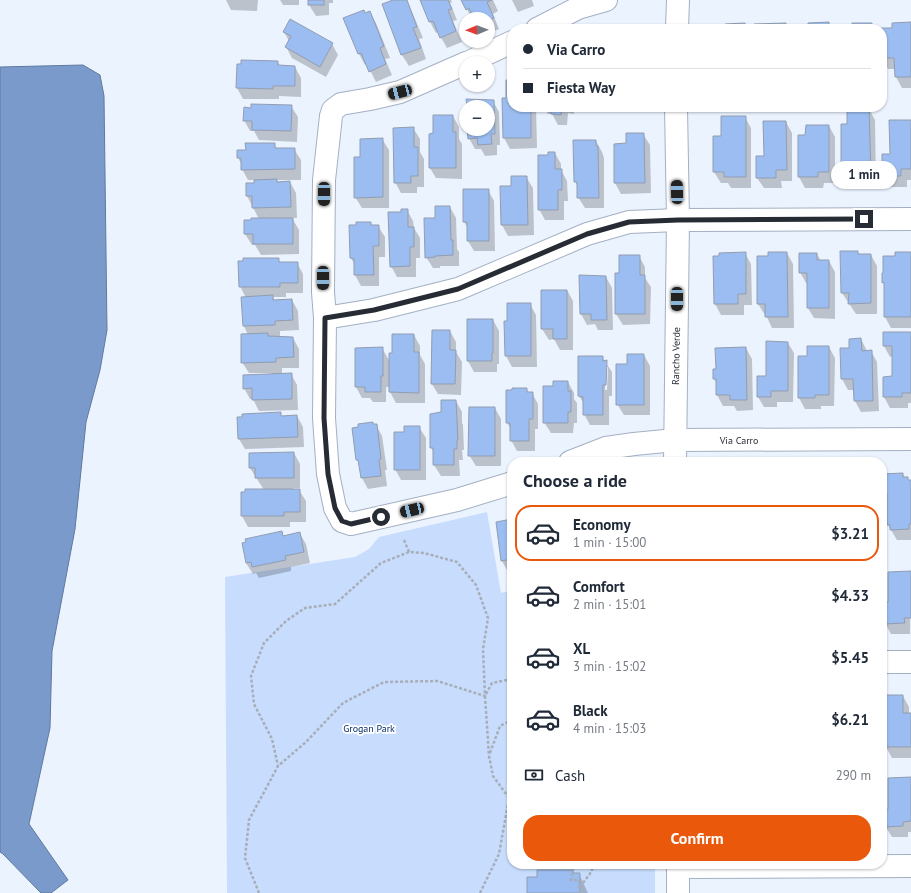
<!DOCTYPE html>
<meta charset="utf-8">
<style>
:root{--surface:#fff;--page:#f6f6f7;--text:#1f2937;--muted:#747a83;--line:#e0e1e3;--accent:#ea580c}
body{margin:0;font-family:"PT Sans",sans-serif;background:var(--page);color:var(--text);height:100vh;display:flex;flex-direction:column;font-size:15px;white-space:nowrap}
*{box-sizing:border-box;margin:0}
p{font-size:13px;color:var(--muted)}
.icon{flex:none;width:22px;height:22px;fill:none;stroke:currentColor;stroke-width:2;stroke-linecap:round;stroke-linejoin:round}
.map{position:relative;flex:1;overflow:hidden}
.panel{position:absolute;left:507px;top:457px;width:380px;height:412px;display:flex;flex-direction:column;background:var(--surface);border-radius:16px;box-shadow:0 1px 3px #0004}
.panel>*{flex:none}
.top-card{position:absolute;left:507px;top:24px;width:380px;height:88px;border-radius:16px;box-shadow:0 1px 3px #0004;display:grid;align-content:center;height:88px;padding:0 16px;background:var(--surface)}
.needle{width:26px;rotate:269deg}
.fabs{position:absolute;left:459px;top:12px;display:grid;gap:8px}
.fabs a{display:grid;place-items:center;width:36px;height:36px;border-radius:50%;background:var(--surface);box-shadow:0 1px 3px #0004;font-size:20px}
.end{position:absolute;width:18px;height:18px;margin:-9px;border:5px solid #272c34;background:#fff;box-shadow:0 0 0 2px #fff}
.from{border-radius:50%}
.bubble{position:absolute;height:28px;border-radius:14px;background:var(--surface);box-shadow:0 1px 3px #0004;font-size:13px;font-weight:700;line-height:28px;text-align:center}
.car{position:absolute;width:12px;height:24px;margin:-12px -6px;border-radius:5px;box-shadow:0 0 3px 1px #0007;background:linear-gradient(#222 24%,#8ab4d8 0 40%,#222 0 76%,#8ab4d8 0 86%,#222 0)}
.top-card b{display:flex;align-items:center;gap:14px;height:38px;font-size:15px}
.top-card b+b{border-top:1px solid var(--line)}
.top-card i{width:10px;height:10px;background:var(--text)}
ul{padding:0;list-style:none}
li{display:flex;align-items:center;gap:12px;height:56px;margin:0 8px 6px;padding:0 8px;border:2px solid transparent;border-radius:16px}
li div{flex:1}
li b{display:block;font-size:15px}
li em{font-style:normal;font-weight:700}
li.on{border-color:var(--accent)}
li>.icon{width:36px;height:36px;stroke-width:1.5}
h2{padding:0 16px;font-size:18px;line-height:48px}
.pay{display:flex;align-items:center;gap:10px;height:44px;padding:0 16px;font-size:15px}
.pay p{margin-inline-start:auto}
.button{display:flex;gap:8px;margin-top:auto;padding:8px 16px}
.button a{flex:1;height:46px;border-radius:16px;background:var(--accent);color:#fff;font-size:16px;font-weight:700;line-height:46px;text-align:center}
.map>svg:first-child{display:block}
.green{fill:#c8ddfd}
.water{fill:#799acb;stroke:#60799e}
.shadow{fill:#0003;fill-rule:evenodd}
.building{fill:#9bbdf1;stroke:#919db0}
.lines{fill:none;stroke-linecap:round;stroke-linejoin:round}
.minor-casing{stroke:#a3b0c3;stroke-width:24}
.path{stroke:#a7aeb9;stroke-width:2.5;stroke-dasharray:3 2;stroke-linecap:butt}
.minor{stroke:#fff;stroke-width:22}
.route{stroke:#272c34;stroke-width:5}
.labels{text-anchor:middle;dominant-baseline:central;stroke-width:3.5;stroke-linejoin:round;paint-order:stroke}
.street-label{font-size:10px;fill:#272c34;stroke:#fff}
.park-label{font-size:10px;fill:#052f6b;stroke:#fff}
</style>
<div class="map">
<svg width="911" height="893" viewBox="0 0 911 893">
<rect width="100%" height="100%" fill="#ebf3ff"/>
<!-- green -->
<path class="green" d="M487 512 501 593 512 590V864H655V893H227L225 577 355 557 369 549 379 537Z"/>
<!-- water -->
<path class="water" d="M83 65 100 75 104 96 107 330 100 370 86 422 75 529 52 651 50 728 29 824 68 880 51 893H41L3 854 0 852V67Z"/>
<!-- shadow -->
<g class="shadow">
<path d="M226 0H258L257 11 231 10Z"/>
<path d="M280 0H299V5H283Z"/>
<path d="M309 0H333V3H329V15L316 16 309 5Z"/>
<path d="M395 0H407L423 38 419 39 426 59 409 66 402 55 383 5Z"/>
<path d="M421 0H451L452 2 450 3 457 20 453 21 462 42 447 48 438 32 436 33 430 22Z"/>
<path d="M462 0H493L498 11 493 14 499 29 488 34V19H472Z"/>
<path d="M512 0H532L534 6 518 12Z"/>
<path d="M369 12 376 23 390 58 385 59 392 75 376 82 367 64 365 65 359 54 344 19Z"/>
<path d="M911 23V88H902L896 77V69H888L882 58V29H893Z"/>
<path d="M284 32 332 44 338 55 326 77 292 58 286 47 289 41Z"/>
<path d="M277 62 280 66 295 67 301 78V97L279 96V99H243L237 88Z"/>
<path d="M512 81V107L536 108 537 148 510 149 504 138Z"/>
<path d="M493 101 499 112 500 145H497V155L485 156 481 149H475L469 138 468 129H488V107H468Z"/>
<path d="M291 106 298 117 297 142 259 140 254 131H250L244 120Z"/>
<path d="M544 107H574V114L568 113 567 125H558L552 114H548Z"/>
<path d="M581 107H610V110L584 111Z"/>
<path d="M869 109 875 120 876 185H861L857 179H849L842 168 848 125Z"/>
<path d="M453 116 459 127V139L462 144V179L436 178 430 168 434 134Z"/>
<path d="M745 117 751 128V188H731L728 183H721L714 172V137H722Z"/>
<path d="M786 122 792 133V181H781L782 188H764L757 178Z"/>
<path d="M911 122V180H907V187H889L883 176V155H891Z"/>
<path d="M829 126 835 137V183H824L823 188H805L799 177Z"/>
<path d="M413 128 420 139V152L424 159V187H417V193H401L395 182Z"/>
<path d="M643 134 650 145 651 193 621 194 615 183V145L627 144Z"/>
<path d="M382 139 389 150V208H362L355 197 361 158Z"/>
<path d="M596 141 602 152 604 158V208H585L578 197V188L575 181Z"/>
<path d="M274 144 277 149H294L301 160V180H277L278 183 290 182 296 193 297 218H292L299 230V254L261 255 255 245H252L245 234 259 219 247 196 255 184V180H248L242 169V165L238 158 247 151Z"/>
<path d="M555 153 561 164V170L567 181 568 201H564V220H545L539 209 550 156Z"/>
<path d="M526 177 533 188 534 235 508 236 502 225 512 187Z"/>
<path d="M464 190H488L494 201 495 251H474L468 241V228L464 222Z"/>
<path d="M450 207 456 218 457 249 459 252V266H440V268H433L426 257 437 219Z"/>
<path d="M407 210 413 221 414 228 420 238V258H416V277H397L391 266 402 213Z"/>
<path d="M371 223 372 226H378L385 237V257H379V286H361L355 275V265L351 258Z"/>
<path d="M842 252H858L860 255H871L877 266V314H856L842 293Z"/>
<path d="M745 253 751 264 752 305H744V315H721L715 304 714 257Z"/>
<path d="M787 253 793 264 794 328H772L766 315H765L758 304V257H769Z"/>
<path d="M911 253V328H891L885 317V286L883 282 896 257Z"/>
<path d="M817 254 821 261H829L835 272V319L814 318 808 308V283H806L800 272Z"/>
<path d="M639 256 645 267V278L651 287 650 324 623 325 616 314 620 274Z"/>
<path d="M278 259 280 263H297L303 274V293H286V297H273L275 301 292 300 298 311 299 330 280 331V336H274V337L293 338 299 349V368H282V374H291L297 385 298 410 259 411 253 399H250L244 388 272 375V373H249L242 362 248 335 244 326 242 298H246L240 286Z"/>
<path d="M606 277 612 288 613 330H598L595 324 587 325 581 314Z"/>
<path d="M567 290 573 301V350H560L554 339 549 340 542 329Z"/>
<path d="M530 304 536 315 537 367H512L506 356 505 322H508Z"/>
<path d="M493 320 499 331V364H497V372H474L468 361Z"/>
<path d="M450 331 456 342V352L462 362 461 395 438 394 432 384Z"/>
<path d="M911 333V403H908V408H890L884 397V378L893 377V356L890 357 884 346Z"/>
<path d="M414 335 420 346V355L425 364V403H396L390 392V387H386V402H373L370 398H362L356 387 382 348 390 362 393 354Z"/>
<path d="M861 339 867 351H871L877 362 879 411 861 412 855 401V390H848L842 379 841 349H850Z"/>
<path d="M788 343 794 353 793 402H777V407H764L758 397Z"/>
<path d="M829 347 835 358 834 406H821V409H805L799 398 808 358Z"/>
<path d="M746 348 752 359 753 410 737 411 734 406H723L717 395V384L714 379V370H717Z"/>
<path d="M644 355 650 366V415H624L617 404 628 365Z"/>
<path d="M602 357 612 372V396H609V425H590L584 414V404L579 396ZM606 367H608L607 390H605Z"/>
<path d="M568 382 574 393V399L577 403V423H574L573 433H551L544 422 554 387Z"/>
<path d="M526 389 529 393H532L538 404V429H535V451H517L511 440V430L507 422Z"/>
<path d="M456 401 462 412V423L463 425 464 450H462L463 460H459L460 476H441L434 465V453L431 447 442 413Z"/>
<path d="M495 408 501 419V466H476L469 455Z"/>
<path d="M280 413 282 417 297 416 303 427 304 447 245 449 239 439 243 418Z"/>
<path d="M374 425H376L382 436 387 470H385L387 486 368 489 362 478 360 465 357 460Z"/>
<path d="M419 427 426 438V480H401L395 469 405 433Z"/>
<path d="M294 453 300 464V488H293V490H299L306 501V522H290V527H248L242 516 264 490 250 468Z"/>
<path d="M903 474 905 478H907L909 481 911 482V540H897L888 525V500L883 492Z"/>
<path d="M512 520V571L508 572 502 561Z"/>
<path d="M281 532 284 537 300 534 306 544 310 563 291 567V571L259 578 256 573 253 574 246 563Z"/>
<path d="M911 572 910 634H891L885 623 890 603Z"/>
<path d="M903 696 909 707V714H911V758H892L886 747V728L884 724Z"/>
<path d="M911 778V832H908V837H892L885 826 890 810Z"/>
<path d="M573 871 575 874H579L588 893H528L538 878Z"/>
</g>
<!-- building -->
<g class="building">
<rect x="308" y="0" width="16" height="5"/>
<path d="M393 0H407L417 27 413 28 421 48 401 55 382 4Z"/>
<path d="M420 0H448L452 9 448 10 456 31 440 38 433 21 429 22Z"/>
<path d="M461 0H492L487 2 494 18 488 21V19H474L469 8 466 10Z"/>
<path d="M364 10 365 13 370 11 384 46 380 48 386 64 369 72 361 53 358 54 343 18Z"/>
<path d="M290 19 333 43 320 67 285 47 291 36 283 32Z"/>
<path d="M829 22V29H797V28L808 27V23Z"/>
<path d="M911 22V77H895L894 58H882V29L881 28H892V23Z"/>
<path d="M745 23V29H714V27H725V24Z"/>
<path d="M786 23V29H754V24Z"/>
<path d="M852 23H872V29H840V26H852Z"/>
<path d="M241 60 278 61V65L295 66V86H273V89L236 88 237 64H241Z"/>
<path d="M506 80H512V107H531V138H503L502 98H506Z"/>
<path d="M466 99 494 100 495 134H491L492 144 478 145 477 138 468 139 467 129H488V107H467Z"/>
<path d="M251 104 292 105 291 131 252 130V121H243L244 107 251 108Z"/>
<path d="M551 107H562L561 115 551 114Z"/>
<path d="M869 108 871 174 853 175V168L841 169V124H847V109Z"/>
<path d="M433 115H453V132H456V168H429V134L433 133Z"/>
<path d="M721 116H746V177H724V172H713V136H721Z"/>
<path d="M889 120H911V169H901V176H882V154H890Z"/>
<path d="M763 121H786L787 170H776V178H756V156H764Z"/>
<path d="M806 125H829V172H818V177H798V135H805Z"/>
<path d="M414 127V147H418V176H411V183H394L393 128Z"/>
<path d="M626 133H644L645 183H614V144L626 143Z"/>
<path d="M383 138V197L354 198V157H360V139Z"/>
<path d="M573 140H596V146H598L599 198H577V182H574Z"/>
<path d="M245 143H275V148H295V169L241 170V158H237V150H246Z"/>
<path d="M548 152H555V169H562V190H558V210H538V155H548Z"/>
<path d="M511 176H527L528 225H501L500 186H511Z"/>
<path d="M277 179V182L290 181 291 207 252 208V196H246V183H254V180Z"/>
<path d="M463 189H489V241H467V222H463Z"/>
<path d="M435 206H450L451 240H453V255L435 256V257L425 258 424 218H435Z"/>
<path d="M401 209H408V227H414V247H410V266L390 267 388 212H401Z"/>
<path d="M251 218H293V244H253V234H244V220H251Z"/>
<path d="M356 222H371V225H379V246H373L374 275H354V259L350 258 349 225H356Z"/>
<path d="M840 251H858V254H871V303L848 304 849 293H841Z"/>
<path d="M746 252V294H738V304H714L713 256H719V253Z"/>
<path d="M768 252H787L788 317H765V304H757V256H768Z"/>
<path d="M895 252H911V317H884V282L882 283V273H883V256H895Z"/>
<path d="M799 253H817V260H829V308H807V273H799Z"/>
<path d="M619 255H640V275H645V314H615V273H619Z"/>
<path d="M243 258H279V262H298V283H280V287H239L238 261H243Z"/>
<path d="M579 275 606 276 607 320H591V314H580Z"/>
<path d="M541 290H567V339H553V329H541Z"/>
<path d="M273 295V300L292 299 293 320 275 321V325L243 326 241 297Z"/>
<path d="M507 303H531V356H505L504 321H507Z"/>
<path d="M467 319H493V353H492V361H467Z"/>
<path d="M432 330H450V350H456L455 384H431Z"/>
<path d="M883 332H911V393H902V397H883V377L892 376V346H883Z"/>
<path d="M268 333V336L293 337 294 357 276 358V362L241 363V334Z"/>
<path d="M392 334H414V352H419V393L389 392V353H392Z"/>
<path d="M861 338 862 351 872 350 873 401H854L853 379H841L840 348H849V339Z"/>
<path d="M766 341 788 342V391H771V397H757V376H766Z"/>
<path d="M807 346H829V395H815V398H798V356H807Z"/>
<path d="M383 347V376H381V392H365V387H355V348Z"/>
<path d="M746 347 747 400H730V395H716V379H713V369H716L715 348Z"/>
<path d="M627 354H644V405H616V364H627Z"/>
<path d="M578 356H603V361L607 360 606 385H603V415H583V397L578 396Z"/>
<path d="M292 373V399L252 400V388L243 389V375Z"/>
<path d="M553 381H568V391H571V412H568V423H543V386H553Z"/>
<path d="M512 388H527V392H533V419H529V441H510V423H506V390H512Z"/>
<path d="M441 400H456L458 440H457V449H454V465H433V448H430V414L441 412Z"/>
<path d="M469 407H495V456H468Z"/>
<path d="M281 412V416L297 415 298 437 238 439 237 417H242V414Z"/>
<path d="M373 422V424H377L381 459 379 460 381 476 361 478 358 460H356L352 428 358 427V424Z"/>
<path d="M404 426H420V470H394V432H404Z"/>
<path d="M294 452V478H255V468H249V453Z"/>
<path d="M903 473V477H908V480H911V524H909V529L890 530V525H887V493H882V474Z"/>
<path d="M245 489H300V512H284V516H241V492H245Z"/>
<path d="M512 519V559L501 561 496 522Z"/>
<path d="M282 531 283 536 300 532 304 552 285 556 286 560 252 567 251 562 246 563 242 543 246 542 245 539Z"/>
<path d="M911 571V618H904L905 623 884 624 883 602H888V572Z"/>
<path d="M883 695H903V713H911V747H885V724H883Z"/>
<path d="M911 777V821L903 822V826L884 827V809H888V778Z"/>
<path d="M537 870H573V873H580V893H527V877H537Z"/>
</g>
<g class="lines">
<defs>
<g id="minor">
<path d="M537 29 578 8 606 0"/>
<path d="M677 29 678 0"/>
<path d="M466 63 400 92 370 99 341 104 333 110 331 116 324 180 323 292 325 318 324 418 328 474 335 508 342 521 351 524 457 500 512 483"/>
<path d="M467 63 512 42"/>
<path d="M325 318 374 310 458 289 587 234 629 222 678 220 911 219"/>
<path d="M570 462 606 448 634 444 675 440 911 439"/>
<path d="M675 462 678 220 676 107"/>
<path d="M882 662H911"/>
<path d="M678 864V893"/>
<path d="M678 867 911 866"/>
</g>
</defs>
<!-- minor casing -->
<use href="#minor" class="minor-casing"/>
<!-- path -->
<g class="path">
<path d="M404 540 409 552"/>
<path d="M512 679 492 683 485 696 489 756 493 776 509 798 512 800"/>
<path d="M490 753 500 726 512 720"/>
<path d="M570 864 573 870 571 880H579L580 893"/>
<path d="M580 887 592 871V864"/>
<path d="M259 893 245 858 249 820 278 766 306 742 343 703 384 682 437 681 485 696 483 649 488 618 476 585 457 562 424 553 409 552 381 563 335 604 305 608 286 621 264 643 251 676 254 704 272 739 278 766"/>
<path d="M480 893 499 854 509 798"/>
</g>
<!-- minor -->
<use href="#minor" class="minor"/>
</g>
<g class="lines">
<!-- route -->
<path class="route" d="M381 517 351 524 342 521 335 508 328 474 324 418 325 318 374 310 458 289 587 234 629 222 678 220 864 219"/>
</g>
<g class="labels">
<!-- street labels -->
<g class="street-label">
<text transform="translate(676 356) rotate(-89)">Rancho Verde</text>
<text x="739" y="440">Via Carro</text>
</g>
<!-- park labels -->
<g class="park-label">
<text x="369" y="728">Grogan Park</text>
</g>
</g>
</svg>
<div class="fabs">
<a><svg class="needle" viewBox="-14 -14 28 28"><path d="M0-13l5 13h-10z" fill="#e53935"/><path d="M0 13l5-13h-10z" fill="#747a83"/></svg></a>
<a>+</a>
<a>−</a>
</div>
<i class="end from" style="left:381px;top:517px"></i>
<i class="end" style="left:864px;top:219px"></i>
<div class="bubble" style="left:831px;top:161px;width:66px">1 min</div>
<i class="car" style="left:400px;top:92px;rotate:255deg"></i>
<i class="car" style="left:677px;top:192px;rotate:359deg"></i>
<i class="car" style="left:324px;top:194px;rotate:180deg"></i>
<i class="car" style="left:323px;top:278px;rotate:180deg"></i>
<i class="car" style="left:677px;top:299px;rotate:180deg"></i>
<i class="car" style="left:412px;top:510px;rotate:257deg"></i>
<div class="top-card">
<b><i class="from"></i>Via Carro</b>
<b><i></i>Fiesta Way</b>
</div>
<section class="panel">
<h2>Choose a ride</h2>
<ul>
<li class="on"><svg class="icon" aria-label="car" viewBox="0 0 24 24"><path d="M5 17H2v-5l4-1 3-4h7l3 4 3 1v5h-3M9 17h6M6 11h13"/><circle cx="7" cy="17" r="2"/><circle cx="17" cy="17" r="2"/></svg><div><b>Economy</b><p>1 min · 15:00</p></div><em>$3.21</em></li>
<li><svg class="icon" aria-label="car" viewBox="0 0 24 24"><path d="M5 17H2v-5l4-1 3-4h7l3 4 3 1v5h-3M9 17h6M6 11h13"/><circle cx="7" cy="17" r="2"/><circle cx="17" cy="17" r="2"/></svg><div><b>Comfort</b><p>2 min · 15:01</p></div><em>$4.33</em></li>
<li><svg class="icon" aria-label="car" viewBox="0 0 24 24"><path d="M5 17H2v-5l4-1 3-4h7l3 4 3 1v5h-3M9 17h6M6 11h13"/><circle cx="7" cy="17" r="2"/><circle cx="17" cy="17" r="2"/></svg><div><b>XL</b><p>3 min · 15:02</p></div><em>$5.45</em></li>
<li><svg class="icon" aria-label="car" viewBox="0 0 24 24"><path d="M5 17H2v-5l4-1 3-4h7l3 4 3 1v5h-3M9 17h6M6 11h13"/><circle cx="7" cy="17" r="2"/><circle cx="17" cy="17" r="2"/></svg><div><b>Black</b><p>4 min · 15:03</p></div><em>$6.21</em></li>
</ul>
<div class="pay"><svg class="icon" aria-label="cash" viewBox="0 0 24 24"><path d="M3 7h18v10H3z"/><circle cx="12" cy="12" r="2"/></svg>Cash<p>290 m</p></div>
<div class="button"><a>Confirm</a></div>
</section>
</div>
